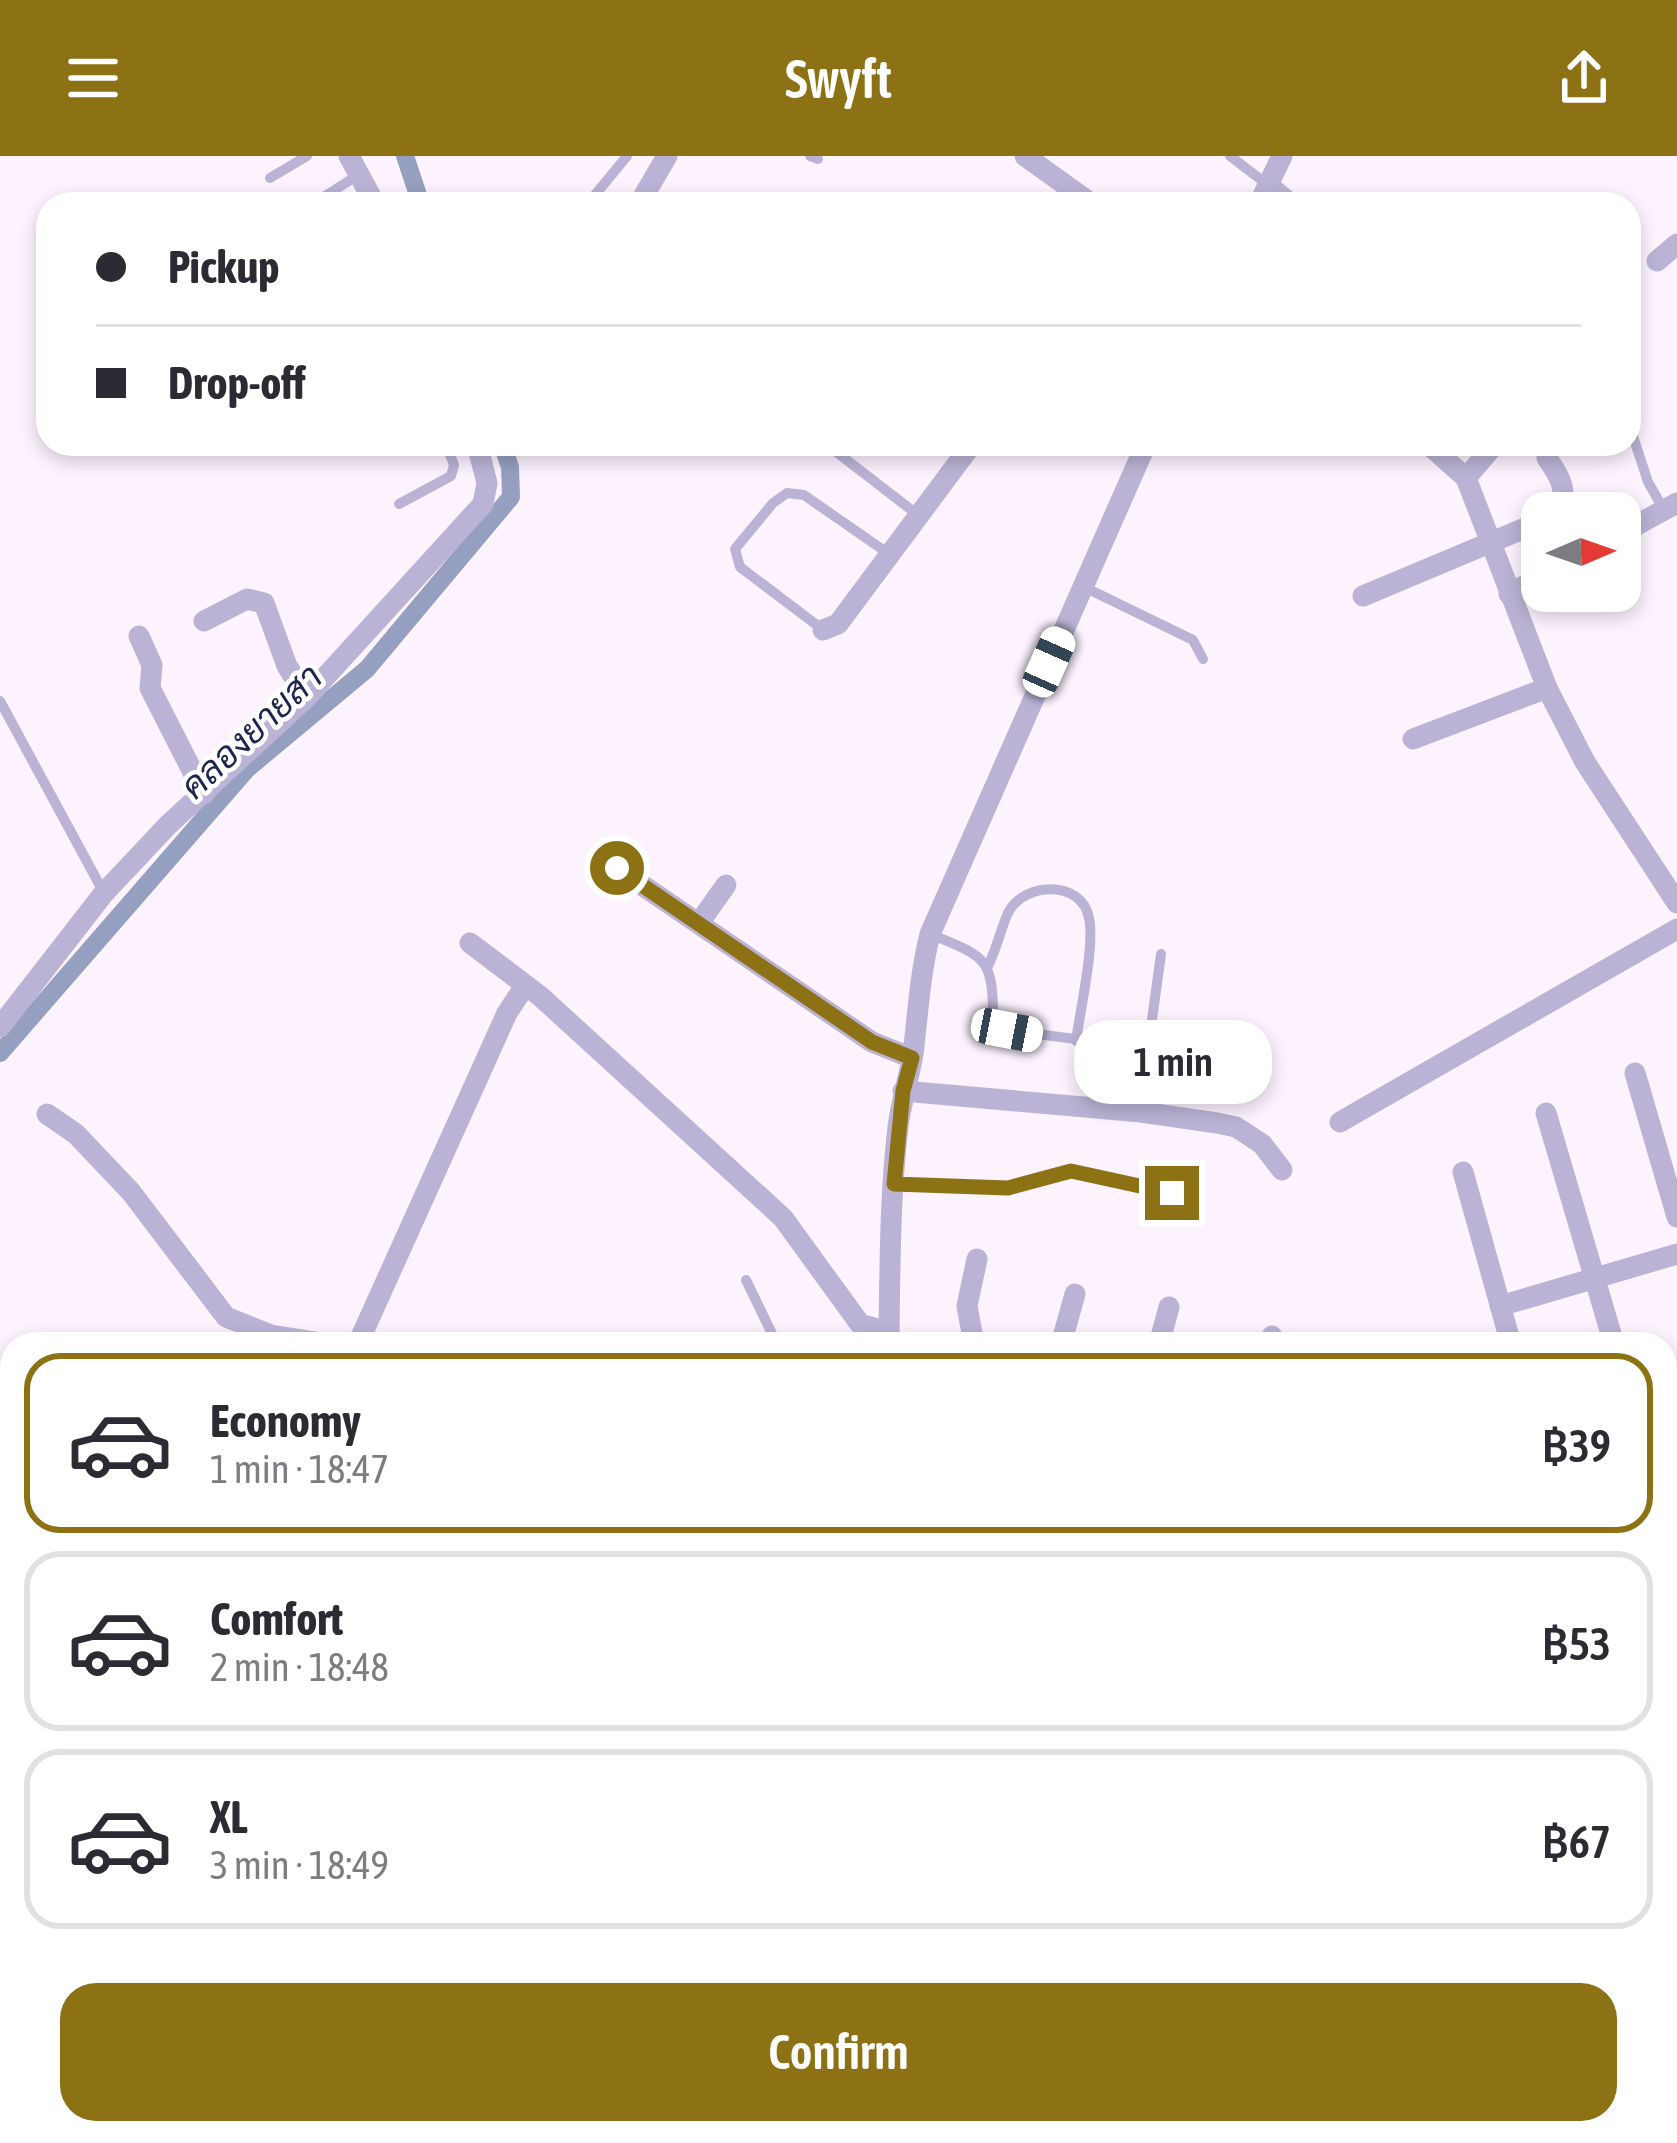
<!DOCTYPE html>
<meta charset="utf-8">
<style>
:root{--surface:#fff;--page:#f2f2f3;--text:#2b2b33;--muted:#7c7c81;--line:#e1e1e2;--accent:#8c7215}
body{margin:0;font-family:"Asap Condensed",Sarabun,sans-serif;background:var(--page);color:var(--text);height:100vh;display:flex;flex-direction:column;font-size:45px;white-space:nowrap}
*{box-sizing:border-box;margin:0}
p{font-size:39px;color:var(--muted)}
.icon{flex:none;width:66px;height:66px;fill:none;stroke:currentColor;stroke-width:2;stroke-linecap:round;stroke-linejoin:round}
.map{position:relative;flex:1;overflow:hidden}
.details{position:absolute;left:0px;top:1176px;width:1677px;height:813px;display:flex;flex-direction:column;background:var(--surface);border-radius:36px 36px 0 0;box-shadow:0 6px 18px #0003}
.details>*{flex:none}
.hud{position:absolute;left:36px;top:36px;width:1605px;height:264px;border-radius:36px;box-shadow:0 6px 18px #0003;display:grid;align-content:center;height:264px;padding:0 60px;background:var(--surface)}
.needle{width:78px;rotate:88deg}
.buttons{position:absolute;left:1521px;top:336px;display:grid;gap:24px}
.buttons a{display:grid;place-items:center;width:120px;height:120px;border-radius:24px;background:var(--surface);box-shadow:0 6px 18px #0003;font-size:60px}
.end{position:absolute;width:54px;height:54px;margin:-27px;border:15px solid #8c7215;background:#fff;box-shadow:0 0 0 6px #fff}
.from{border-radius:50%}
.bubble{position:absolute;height:84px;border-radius:36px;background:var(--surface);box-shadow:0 6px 18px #0003;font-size:39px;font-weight:600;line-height:84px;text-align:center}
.car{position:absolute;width:36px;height:72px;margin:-36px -18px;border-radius:15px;box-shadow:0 0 9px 3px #0007;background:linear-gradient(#fff 24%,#345 0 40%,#fff 0 76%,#345 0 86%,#fff 0)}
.hud b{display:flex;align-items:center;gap:42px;height:114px;font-size:45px}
.hud b+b{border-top:3px solid var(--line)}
.hud i{width:30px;height:30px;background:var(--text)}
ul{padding:21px 0 0;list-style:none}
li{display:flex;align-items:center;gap:36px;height:180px;margin:0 24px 18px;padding:0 36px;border:6px solid var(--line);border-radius:36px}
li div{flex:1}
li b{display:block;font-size:45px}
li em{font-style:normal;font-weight:600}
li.active{border-color:var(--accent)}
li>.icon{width:108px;height:108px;stroke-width:1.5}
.cta{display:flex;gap:24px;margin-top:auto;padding:24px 60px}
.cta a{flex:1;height:138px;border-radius:36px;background:var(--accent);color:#fff;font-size:48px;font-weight:600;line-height:138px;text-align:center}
header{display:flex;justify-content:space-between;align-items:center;height:156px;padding:0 60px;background:var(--accent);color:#fff;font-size:54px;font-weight:600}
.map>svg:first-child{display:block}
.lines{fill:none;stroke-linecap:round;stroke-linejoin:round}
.canal{stroke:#95a0c0;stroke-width:18}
.lane{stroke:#bbb3d5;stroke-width:10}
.street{stroke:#bbb3d5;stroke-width:21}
.route{stroke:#8c7215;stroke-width:15}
.labels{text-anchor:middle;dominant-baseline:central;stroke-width:9;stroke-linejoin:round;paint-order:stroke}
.water-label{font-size:36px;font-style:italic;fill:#1c2651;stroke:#fff}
</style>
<header><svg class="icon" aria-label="menu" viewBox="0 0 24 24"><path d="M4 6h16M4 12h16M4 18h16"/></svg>Swyft<svg class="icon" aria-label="share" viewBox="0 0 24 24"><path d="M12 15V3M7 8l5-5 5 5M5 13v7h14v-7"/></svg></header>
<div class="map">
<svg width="1677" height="1987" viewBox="0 0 1677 1987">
<rect width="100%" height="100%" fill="#fdf3ff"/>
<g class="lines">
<!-- canal -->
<g class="canal">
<path d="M405 0 421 48"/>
<path d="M0 897 247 613 367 513 511 341 510 311 502 288"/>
</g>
<!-- lane -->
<g class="lane">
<path d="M810 0 818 3"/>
<path d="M1230 0 1268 29"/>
<path d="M270 22 307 0"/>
<path d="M590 45 627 0"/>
<path d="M313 48 358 19"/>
<path d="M1629 268 1648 326 1664 354"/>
<path d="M826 288 918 359"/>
<path d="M1350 292 1353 288"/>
<path d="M399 348 451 320 454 309 446 288"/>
<path d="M1082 430 1193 484 1203 503"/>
<path d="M822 473 740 411 735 393 773 347 787 337 804 339 889 398"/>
<path d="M0 545 104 737"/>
<path d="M930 778C985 801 993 800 993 862L1007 874 1228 903"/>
<path d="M988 810C997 792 1001 772 1008 757 1024 725 1082 724 1089 762 1095 789 1080 855 1076 885"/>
<path d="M1148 893 1161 798"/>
<path d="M894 1028 1008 1032 1071 1015 1171 1037"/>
<path d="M746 1124 777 1188"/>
<path d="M402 1977 404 1987"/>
<path d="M1001 1987 1017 1977"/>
</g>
<!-- street -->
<g class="street">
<path d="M349 0 375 48"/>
<path d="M1025 0 1092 48"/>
<path d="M1268 29 1291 48"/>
<path d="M639 48 667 0"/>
<path d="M1110 48H1130"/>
<path d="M1259 48 1282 0"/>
<path d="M1657 105 1677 88"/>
<path d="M1428 288 1466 322 1547 532 1585 606 1677 747"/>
<path d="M1547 302C1561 322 1568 334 1559 357"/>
<path d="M1466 322 1495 288"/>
<path d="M1620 378 1677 347"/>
<path d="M1509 438 1542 420"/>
<path d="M1363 440 1542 365"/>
<path d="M204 465 247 443 264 447 287 510 307 541"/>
<path d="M823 474 838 468 972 288"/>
<path d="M139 480 152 509 150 532 204 638"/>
<path d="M1413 583 1547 532"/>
<path d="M617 712 872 886 912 902"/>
<path d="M699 767 726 729"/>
<path d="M470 787 540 840 783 1062 860 1168 889 1176"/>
<path d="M0 871 104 737 168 669 307 541 483 348 487 327 477 288"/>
<path d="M1635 917 1677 1061"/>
<path d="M903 935 1141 956 1217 967 1236 971 1262 988 1282 1014"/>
<path d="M1546 957 1614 1188"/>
<path d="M47 958 76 978 131 1036 226 1161 271 1179 328 1188"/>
<path d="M1340 966 1677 773"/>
<path d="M1463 1016 1511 1188"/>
<path d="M1500 1150 1677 1098"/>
<path d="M353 1188 360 1183 507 857 525 830"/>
<path d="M893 1188 889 1176C890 1108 890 1039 898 971 901 946 909 922 913 898 918 857 920 818 930 778L1146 288"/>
<path d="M974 1188 967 1150 977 1103"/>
<path d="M1061 1188 1075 1138"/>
<path d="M1159 1188 1169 1151"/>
<path d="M1269 1188 1272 1180"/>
<path d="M1665 1452 1677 1451"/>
<path d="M1665 1532 1677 1531"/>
<path d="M1665 1657 1668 1703"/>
<path d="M1076 1977 1078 1987"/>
<path d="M1498 1977 1499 1987"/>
</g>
</g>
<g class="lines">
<!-- route -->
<path class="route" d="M617 712 872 886 912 902 903 935 894 1028 1008 1032 1071 1015 1172 1037"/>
</g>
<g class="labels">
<!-- water labels -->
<g class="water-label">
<text transform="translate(251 575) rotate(-43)">คลองยายสา</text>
</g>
</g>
</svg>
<div class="buttons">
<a><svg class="needle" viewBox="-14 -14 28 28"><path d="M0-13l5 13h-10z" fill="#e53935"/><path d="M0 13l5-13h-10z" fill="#7c7c81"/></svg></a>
</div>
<i class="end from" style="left:617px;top:712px"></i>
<i class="end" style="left:1172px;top:1037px"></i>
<div class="bubble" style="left:1074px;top:864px;width:198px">1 min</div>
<i class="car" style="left:1049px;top:506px;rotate:24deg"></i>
<i class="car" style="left:1007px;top:874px;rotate:101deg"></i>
<div class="hud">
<b><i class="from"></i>Pickup</b>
<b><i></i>Drop-off</b>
</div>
<section class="details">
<ul>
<li class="active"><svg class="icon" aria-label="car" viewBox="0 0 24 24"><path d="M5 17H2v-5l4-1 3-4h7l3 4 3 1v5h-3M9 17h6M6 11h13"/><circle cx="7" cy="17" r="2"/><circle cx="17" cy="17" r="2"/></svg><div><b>Economy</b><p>1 min · 18:47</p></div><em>฿39</em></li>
<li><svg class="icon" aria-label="car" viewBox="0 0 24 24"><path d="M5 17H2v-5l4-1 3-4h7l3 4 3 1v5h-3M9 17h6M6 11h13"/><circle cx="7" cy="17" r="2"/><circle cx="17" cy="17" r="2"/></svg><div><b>Comfort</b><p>2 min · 18:48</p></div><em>฿53</em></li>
<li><svg class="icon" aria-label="car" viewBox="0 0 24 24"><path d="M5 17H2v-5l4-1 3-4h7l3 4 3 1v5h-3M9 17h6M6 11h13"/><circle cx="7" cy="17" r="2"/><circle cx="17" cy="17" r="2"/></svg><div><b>XL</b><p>3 min · 18:49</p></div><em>฿67</em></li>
</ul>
<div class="cta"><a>Confirm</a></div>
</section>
</div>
